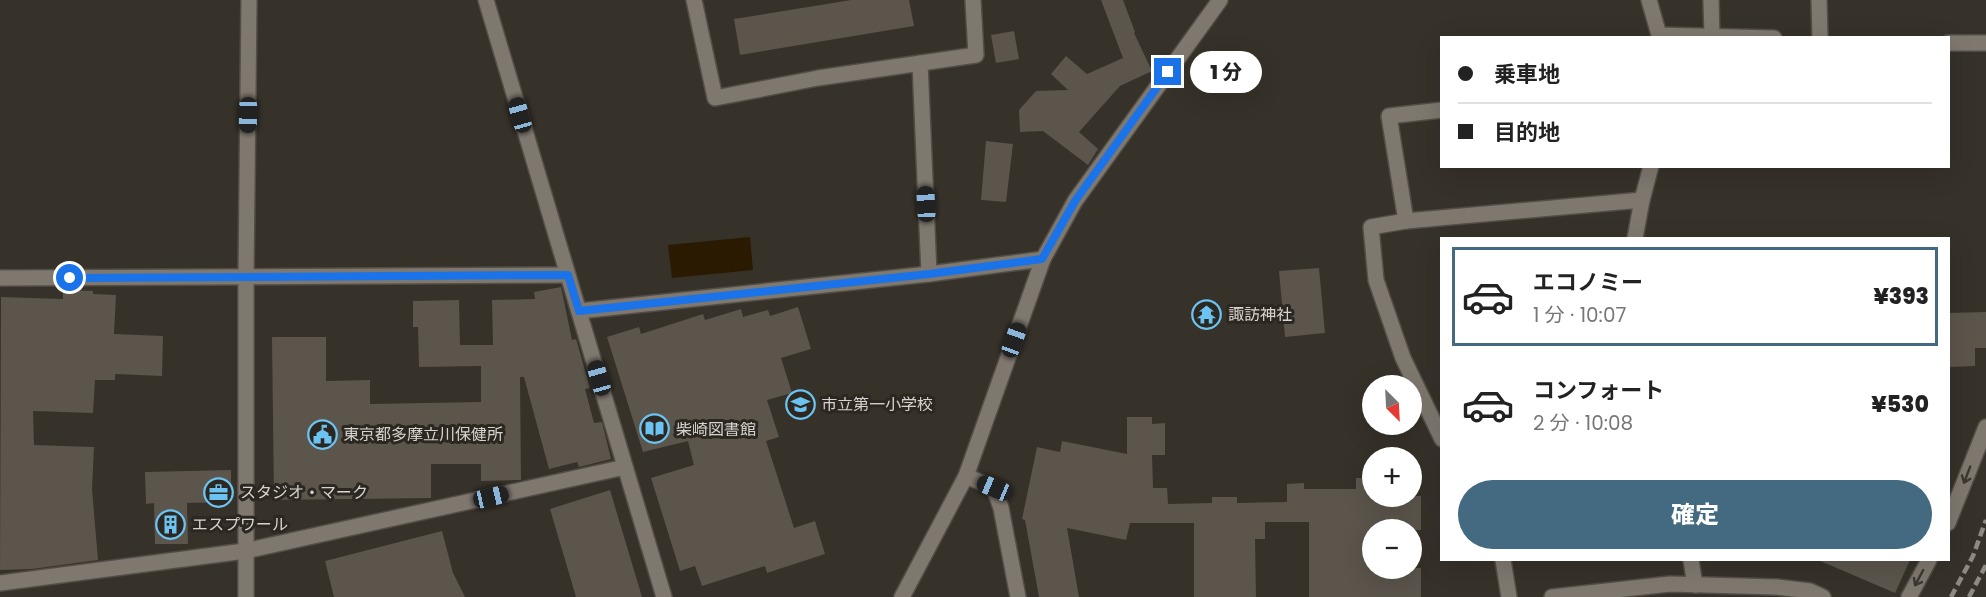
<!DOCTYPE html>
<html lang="ja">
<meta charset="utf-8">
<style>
:root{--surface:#fff;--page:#f2f2f2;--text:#222;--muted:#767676;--line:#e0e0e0;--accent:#436a80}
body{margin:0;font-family:Poppins,"Noto Sans JP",sans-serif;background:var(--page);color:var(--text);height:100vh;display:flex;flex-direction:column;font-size:22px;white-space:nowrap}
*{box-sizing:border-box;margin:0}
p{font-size:20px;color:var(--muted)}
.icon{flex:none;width:33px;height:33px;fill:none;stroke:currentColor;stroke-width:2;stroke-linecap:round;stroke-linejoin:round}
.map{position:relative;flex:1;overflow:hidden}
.panel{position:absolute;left:1440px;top:237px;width:510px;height:324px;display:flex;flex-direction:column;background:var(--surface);border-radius:0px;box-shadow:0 6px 24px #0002}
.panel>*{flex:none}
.banner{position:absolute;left:1440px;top:36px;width:510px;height:132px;border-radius:0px;box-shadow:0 6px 24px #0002;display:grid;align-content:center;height:132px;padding:0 18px;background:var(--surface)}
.needle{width:39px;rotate:156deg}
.buttons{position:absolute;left:1362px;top:375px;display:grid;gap:12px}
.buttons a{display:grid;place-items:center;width:60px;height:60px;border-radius:50%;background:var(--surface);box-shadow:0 6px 24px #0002;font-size:30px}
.end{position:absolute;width:27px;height:27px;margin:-14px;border:8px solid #1a73e8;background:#fff;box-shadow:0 0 0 3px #fff}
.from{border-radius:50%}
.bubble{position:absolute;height:42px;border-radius:21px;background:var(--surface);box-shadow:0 6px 24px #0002;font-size:20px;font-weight:800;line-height:42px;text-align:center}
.car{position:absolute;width:18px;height:36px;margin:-18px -9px;border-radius:8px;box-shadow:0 0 4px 2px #0007;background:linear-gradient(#222 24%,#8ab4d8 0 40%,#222 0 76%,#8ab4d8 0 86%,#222 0)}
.banner b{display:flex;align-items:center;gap:21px;height:57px;font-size:22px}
.banner b+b{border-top:2px solid var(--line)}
.banner i{width:15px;height:15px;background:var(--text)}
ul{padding:10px 0 0;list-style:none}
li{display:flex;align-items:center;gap:18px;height:99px;margin:0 12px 9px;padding:0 6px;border:3px solid transparent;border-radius:0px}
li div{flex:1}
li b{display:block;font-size:22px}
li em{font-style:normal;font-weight:800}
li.selected{border-color:var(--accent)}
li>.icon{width:54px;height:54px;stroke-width:1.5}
.primary-button{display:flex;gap:12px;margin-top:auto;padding:12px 18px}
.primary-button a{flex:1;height:69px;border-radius:36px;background:var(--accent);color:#fff;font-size:24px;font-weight:800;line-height:69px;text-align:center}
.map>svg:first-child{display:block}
.water{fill:#2a1a01}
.building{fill:#5b554c}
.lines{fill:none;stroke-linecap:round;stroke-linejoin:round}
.minor-casing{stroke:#524d47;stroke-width:18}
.minor{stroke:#7f786f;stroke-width:15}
.rail{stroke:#8d8983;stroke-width:4.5;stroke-dasharray:9 4.5;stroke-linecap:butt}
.oneway{stroke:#3d3730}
.route{stroke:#1a73e8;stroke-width:8}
.labels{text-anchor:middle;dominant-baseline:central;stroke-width:6;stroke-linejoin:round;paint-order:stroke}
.poi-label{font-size:16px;fill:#d7d4cf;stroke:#2c2720;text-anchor:start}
</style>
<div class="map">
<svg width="1986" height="597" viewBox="0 0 1986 597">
<rect width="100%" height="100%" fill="#363129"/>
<!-- water -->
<path class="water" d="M750 237 753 270 672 278 668 245Z"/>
<!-- building -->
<g class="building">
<path d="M851 0H909L914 26 740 55 734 19Z"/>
<path d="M1101 0H1123L1135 32 1134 33 1152 71 1120 86 1079 132 1098 149 1088 165 1043 131 1020 132 1019 110 1036 91 1068 90 1051 74 1066 56 1087 74 1123 58Z"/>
<path d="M1014 31 1019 59 996 63 991 35Z"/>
<path d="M986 141 1013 144 1006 202 981 200Z"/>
<path d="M1319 268 1325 333 1285 337 1279 271Z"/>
<path d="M561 287 572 340 576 339 590 388 585 389 594 423 602 422 611 459 579 467 577 462 549 469 524 377H520L521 480 481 481V464H431V498L274 500 272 337H326V381L370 380V404L481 402V366L419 367 418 327H413V301L459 300 460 345H493L492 300 535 299 534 292Z"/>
<path d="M63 290 93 291V294L116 295 114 334 163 336 162 376 115 374V380H95L93 413 33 411 34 445 94 447 92 489 98 560 32 569 0 570 1 297 63 299Z"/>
<path d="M798 307 811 349 781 358 792 393 767 400 779 437 766 441 794 528 815 521 825 554 767 573 765 566 702 586 695 566 680 571 651 478 694 465 688 441 643 452 607 337 639 327 641 334 703 314 705 320 741 309 743 317 768 310 770 316Z"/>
<path d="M1986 312V348H1975V366L1948 367V313Z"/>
<path d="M1127 417H1152V424L1165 423V455H1152L1153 488H1167L1168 504 1212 503V497H1237V503L1287 502V484L1304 483V489H1356V478H1372V496H1421V530H1372V568H1421V597H1309V522H1265V539H1255L1256 597H1194V523H1130L1126 540 1067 528 1079 597H1039L1025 520 1022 519 1037 447 1060 452 1062 441 1127 454Z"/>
<path d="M231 470V502L187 503 188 544H155L154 503 146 504 145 472Z"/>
<path d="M610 490 642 597H576L550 509Z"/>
<path d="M442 531 453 573 465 597H334L325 561Z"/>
<path d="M1818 560H1910L1895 593Z"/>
</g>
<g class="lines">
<defs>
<g id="minor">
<path d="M486 0 664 597"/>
<path d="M694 0 715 98 818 78 976 55 973 0"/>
<path d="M1649 0 1659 35 1774 38"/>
<path d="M1711 0 1712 36"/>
<path d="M1819 0 1820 38"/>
<path d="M1948 43H1986"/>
<path d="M920 63 929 274"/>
<path d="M1442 110 1389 116 1406 221 1642 200"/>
<path d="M1406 221 1371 227 1376 280 1403 358 1442 439"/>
<path d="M1635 238 1642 200 1651 166"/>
<path d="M0 278 568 275"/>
<path d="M579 311 929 274 1043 259"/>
<path d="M966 476 994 488 1001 508 1018 597"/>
<path d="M1948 523 1986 427"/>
<path d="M1503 560 1509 597"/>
<path d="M1691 560 1695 585"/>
<path d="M0 583 245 551 625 467"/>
<path d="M246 597V276L249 0"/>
<path d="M902 597 966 476 1043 259 1075 201 1220 0"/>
<path d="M1552 597 1670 584 1777 587 1810 591 1823 597"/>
<path d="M1909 597 1929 560"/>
</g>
</defs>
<!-- minor casing -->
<use href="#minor" class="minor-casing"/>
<!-- minor -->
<use href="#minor" class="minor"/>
<!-- rail -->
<g class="rail">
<path d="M1951 597 1973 556 1986 520"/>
<path d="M1969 597 1986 565"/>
</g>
</g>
<!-- one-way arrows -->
<defs><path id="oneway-shaft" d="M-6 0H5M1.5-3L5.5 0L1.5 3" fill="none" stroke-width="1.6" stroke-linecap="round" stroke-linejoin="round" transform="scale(1.5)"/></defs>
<g class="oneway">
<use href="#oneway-shaft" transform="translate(1967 475) rotate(111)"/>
<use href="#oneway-shaft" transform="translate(1919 578) rotate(118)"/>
</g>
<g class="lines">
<!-- route -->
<path class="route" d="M70 278 568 275 579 311 929 274 1042 259 1075 201 1168 72"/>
</g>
<!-- icons -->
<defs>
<symbol id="temple-ring" viewBox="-11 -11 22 22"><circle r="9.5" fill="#2c2720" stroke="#6cc3f2" stroke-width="1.5"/><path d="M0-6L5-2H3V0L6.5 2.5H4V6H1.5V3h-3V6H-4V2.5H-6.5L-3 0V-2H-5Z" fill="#6cc3f2"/></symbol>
<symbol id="school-ring" viewBox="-11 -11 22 22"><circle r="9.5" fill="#2c2720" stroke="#6cc3f2" stroke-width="1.5"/><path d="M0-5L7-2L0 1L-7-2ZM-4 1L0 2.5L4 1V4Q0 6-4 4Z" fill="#6cc3f2"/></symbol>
<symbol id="library-ring" viewBox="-11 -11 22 22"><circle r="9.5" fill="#2c2720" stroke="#6cc3f2" stroke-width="1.5"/><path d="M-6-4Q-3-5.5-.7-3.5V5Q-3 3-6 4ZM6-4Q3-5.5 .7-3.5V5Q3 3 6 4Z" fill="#6cc3f2"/></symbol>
<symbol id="civic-ring" viewBox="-11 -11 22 22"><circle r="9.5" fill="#2c2720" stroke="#6cc3f2" stroke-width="1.5"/><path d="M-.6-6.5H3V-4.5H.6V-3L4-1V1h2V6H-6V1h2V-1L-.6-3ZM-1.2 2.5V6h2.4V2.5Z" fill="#6cc3f2"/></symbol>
<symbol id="office-ring" viewBox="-11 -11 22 22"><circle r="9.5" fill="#2c2720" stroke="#6cc3f2" stroke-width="1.5"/><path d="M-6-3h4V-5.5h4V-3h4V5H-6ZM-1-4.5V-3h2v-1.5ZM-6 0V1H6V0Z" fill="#6cc3f2"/></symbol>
<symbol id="building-ring" viewBox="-11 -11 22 22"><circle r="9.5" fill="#2c2720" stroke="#6cc3f2" stroke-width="1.5"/><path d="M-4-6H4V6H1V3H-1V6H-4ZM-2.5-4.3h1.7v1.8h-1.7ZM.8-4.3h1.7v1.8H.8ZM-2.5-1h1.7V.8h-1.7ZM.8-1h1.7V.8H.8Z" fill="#6cc3f2"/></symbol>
</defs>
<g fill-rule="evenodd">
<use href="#temple-ring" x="1190" y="298" width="33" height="33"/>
<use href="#school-ring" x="784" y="388" width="33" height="33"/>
<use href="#library-ring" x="638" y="412" width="33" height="33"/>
<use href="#civic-ring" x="306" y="418" width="33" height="33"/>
<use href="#office-ring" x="202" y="476" width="33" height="33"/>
<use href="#building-ring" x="154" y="508" width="33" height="33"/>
</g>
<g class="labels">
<!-- poi labels -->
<g class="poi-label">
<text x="1228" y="314">諏訪神社</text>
<text x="821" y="404">市立第一小学校</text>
<text x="676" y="429">柴崎図書館</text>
<text x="343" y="434">東京都多摩立川保健所</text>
<text x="240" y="492">スタジオ・マーク</text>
<text x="192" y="524">エスプワール</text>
</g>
</g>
</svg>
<div class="buttons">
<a><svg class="needle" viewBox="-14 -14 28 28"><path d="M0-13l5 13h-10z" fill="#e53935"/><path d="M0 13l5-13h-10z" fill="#767676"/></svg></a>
<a>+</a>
<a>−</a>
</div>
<i class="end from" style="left:70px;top:278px"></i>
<i class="end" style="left:1168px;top:72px"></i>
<div class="bubble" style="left:1190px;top:51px;width:72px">1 分</div>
<i class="car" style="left:248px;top:115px;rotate:181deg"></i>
<i class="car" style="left:520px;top:115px;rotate:344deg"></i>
<i class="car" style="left:926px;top:204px;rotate:357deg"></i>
<i class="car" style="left:1014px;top:340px;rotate:20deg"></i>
<i class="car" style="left:599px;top:378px;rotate:344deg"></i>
<i class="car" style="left:994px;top:488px;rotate:293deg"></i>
<i class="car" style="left:491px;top:497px;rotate:77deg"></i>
<div class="banner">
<b><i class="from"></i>乗車地</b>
<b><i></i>目的地</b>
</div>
<section class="panel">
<ul>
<li class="selected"><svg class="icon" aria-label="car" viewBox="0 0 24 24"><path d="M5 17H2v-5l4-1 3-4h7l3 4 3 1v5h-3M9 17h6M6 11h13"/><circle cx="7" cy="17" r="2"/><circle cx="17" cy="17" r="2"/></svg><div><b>エコノミー</b><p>1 分 · 10:07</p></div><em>¥393</em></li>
<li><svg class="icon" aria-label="car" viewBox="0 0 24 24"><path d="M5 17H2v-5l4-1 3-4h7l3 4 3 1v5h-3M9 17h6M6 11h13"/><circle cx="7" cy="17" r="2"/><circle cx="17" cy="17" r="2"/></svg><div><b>コンフォート</b><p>2 分 · 10:08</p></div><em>¥530</em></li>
</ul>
<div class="primary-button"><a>確定</a></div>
</section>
</div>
